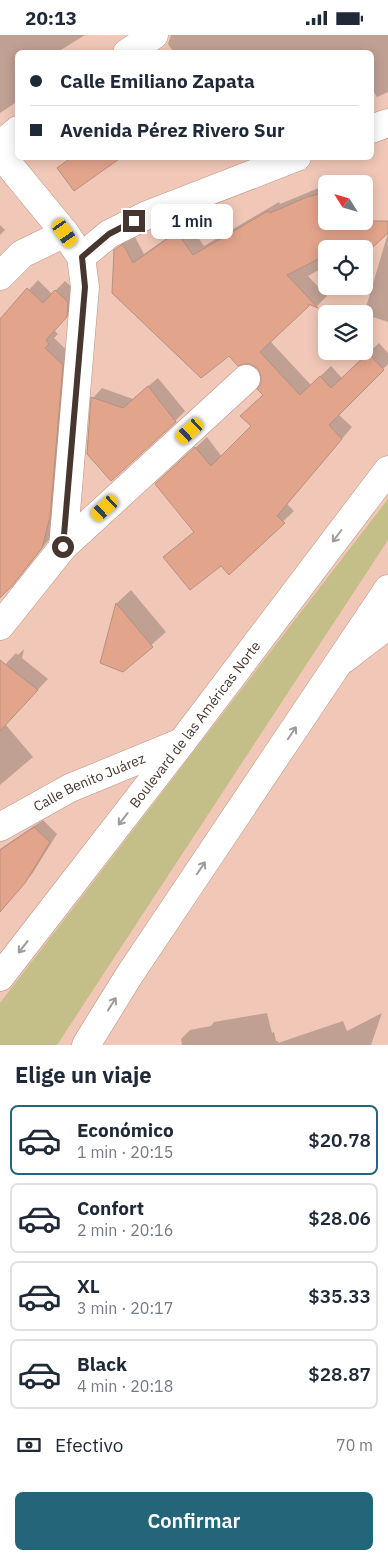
<!DOCTYPE html>
<html lang="es">
<meta charset="utf-8">
<style>
:root{--surface:#fff;--page:#f2f2f3;--text:#1f2937;--muted:#747a83;--line:#e0e1e3;--accent:#246579}
body{margin:0;font-family:"IBM Plex Sans",sans-serif;background:var(--page);color:var(--text);height:100vh;display:flex;flex-direction:column;font-size:19px;white-space:nowrap}
*{box-sizing:border-box;margin:0}
p{font-size:16px;color:var(--muted)}
.icon{flex:none;width:28px;height:28px;fill:none;stroke:currentColor;stroke-width:2;stroke-linecap:round;stroke-linejoin:round}
.map{position:relative;height:1010px;overflow:hidden}
.panel{display:flex;flex-direction:column;background:var(--surface);flex:1}
.panel>*{flex:none}
.top-card{position:absolute;left:15px;top:15px;width:359px;height:110px;border-radius:8px;box-shadow:0 2px 12px #0003;display:grid;align-content:center;height:110px;padding:0 15px;background:var(--surface)}
.needle{width:32px;rotate:307deg}
.fabs{position:absolute;left:318px;top:140px;display:grid;gap:10px}
.fabs a{display:grid;place-items:center;width:55px;height:55px;border-radius:8px;background:var(--surface);box-shadow:0 2px 12px #0003;font-size:25px}
.end{position:absolute;width:22px;height:22px;margin:-11px;border:6px solid #46362f;background:#fff;box-shadow:0 0 0 2px #fff}
.from{border-radius:50%}
.bubble{position:absolute;height:35px;border-radius:8px;background:var(--surface);box-shadow:0 2px 12px #0003;font-size:16px;font-weight:600;line-height:35px;text-align:center}
.car{position:absolute;width:15px;height:30px;margin:-15px -8px;border-radius:6px;box-shadow:0 0 4px 1px #0007;background:linear-gradient(#f5c518 24%,#345 0 40%,#f5c518 0 76%,#345 0 86%,#f5c518 0)}
.top-card b{display:flex;align-items:center;gap:18px;height:48px;font-size:19px}
.top-card b+b{border-top:1px solid var(--line)}
.top-card i{width:12px;height:12px;background:var(--text)}
ul{padding:0;list-style:none}
li{display:flex;align-items:center;gap:15px;height:70px;margin:0 10px 8px;padding:0 5px;border:2px solid var(--line);border-radius:8px}
li div{flex:1}
li b{display:block;font-size:19px}
li em{font-style:normal;font-weight:600}
li.current{border-color:var(--accent)}
li>.icon{width:45px;height:45px;stroke-width:1.5}
h2{padding:0 15px;font-size:22px;line-height:60px}
.pay{display:flex;align-items:center;gap:12px;height:55px;padding:0 15px;font-size:19px}
.pay p{margin-inline-start:auto}
.button{display:flex;gap:10px;margin-top:auto;padding:10px 15px}
.button a{flex:1;height:58px;border-radius:8px;background:var(--accent);color:#fff;font-size:20px;font-weight:600;line-height:58px;text-align:center}
.status{display:flex;justify-content:space-between;align-items:center;height:35px;padding:0 25px;background:var(--surface);direction:ltr}
.status svg{height:14px;fill:currentColor}
.map>svg:first-child{display:block}
.green{fill:#c4be89}
.shadow{fill:#0003}
.building{fill:#e3a48c;stroke:#b69081}
.lines{fill:none;stroke-linecap:round;stroke-linejoin:round}
.minor-casing{stroke:#ba9485;stroke-width:29}
.tertiary-casing{stroke:#ba9485;stroke-width:29}
.primary-casing{stroke:#ba9485;stroke-width:29}
.minor{stroke:#fff;stroke-width:28}
.tertiary{stroke:#fff;stroke-width:28}
.primary{stroke:#fff;stroke-width:28}
.oneway{stroke:#a29a97}
.route{stroke:#46362f;stroke-width:6}
.labels{text-anchor:middle;dominant-baseline:central;stroke-width:5;stroke-linejoin:round;paint-order:stroke}
.street-label{font-size:14px;fill:#46362f;stroke:#f1c8b8}
</style>
<div class="status"><b>20:13</b><svg viewBox="0 0 49 12"><path d="M0 12V9h3v3zM5 12V6h3v6zM10 12V3h3v9zM15 12V0h3v12zM26 1h20v11H26zM47 4h2v5h-2z"/></svg></div>
<div class="map">
<svg width="388" height="1010" viewBox="0 0 388 1010">
<rect width="100%" height="100%" fill="#f1c8b8"/>
<!-- green -->
<path class="green" d="M388 464V505L57 1010H0V968Z"/>
<!-- shadow -->
<g class="shadow">
<path d="M0 0H85L56 18H18V66L0 78Z"/>
<path d="M171 0H388V57L377 62 371 52V18H172L173 16 168 9Z"/>
<path d="M326 150V186H364V176L379 198 326 214V231L308 241 327 261 317 271 310 269 270 306 311 350 331 331 342 343 379 308 388 318V329L338 379 352 392 287 469 294 476 229 538 221 529 165 522 195 496 167 439 207 402 222 422 252 391 264 360 262 340 258 332 252 328 243 327 229 319 116 215 126 204 134 200 144 219 188 188 204 211 279 167 280 169Z"/>
<path d="M0 190 5 195 0 200Z"/>
<path d="M388 198V287L364 279Z"/>
<path d="M38 245 52 259 65 246 77 257 76 271 54 295 58 299 54 303 72 320 51 502 21 540 0 561V287Z"/>
<path d="M158 343 185 376 175 386 88 418 93 363 102 353 133 364Z"/>
<path d="M131 555 166 597 123 635 101 627 117 568Z"/>
<path d="M24 614 22 623 48 644 5 689 33 722 0 750V635L16 618 18 620Z"/>
<path d="M43 785 57 799 32 839 0 876V814Z"/>
<path d="M267 978 272 998 274 997 276 1006H278V1008L343 986 347 996 382 978 371 1010H182L181 1004 190 995 211 991 214 987Z"/>
</g>
<!-- building -->
<g class="building">
<path d="M72 122H122L74 156 57 133Z"/>
<path d="M326 157V186H388V198L371 214H326V220L287 240 318 273 308 269 309 271 260 317 300 360 320 341 331 353 368 318 384 335 329 390 342 404 277 481 285 488 229 540 221 531 190 555 163 522 194 497 155 449 195 412 211 431 251 391 240 381 263 360 257 354 261 348V341L258 334 251 329H243L238 331 229 321 201 343 112 258 114 215 123 209 133 228 177 197 193 220 268 176 270 178 307 162Z"/>
<path d="M27 253 43 268 55 255 68 267 67 282 46 305 49 309 45 313 63 330 50 482 42 513 12 551 0 563V284Z"/>
<path d="M148 351 176 387 111 446 87 419 91 362 123 373Z"/>
<path d="M116 568 153 612 123 637 100 628Z"/>
<path d="M0 625 38 655 0 696Z"/>
<path d="M34 792 50 807 25 848 0 877V815Z"/>
</g>
<g class="lines">
<defs>
<g id="minor">
<path d="M127 18 154 0"/>
<path d="M371 94 388 88"/>
<path d="M0 110 18 95"/>
<path d="M0 119 65 198 81 222 85 252 63 512"/>
<path d="M81 222 109 199 147 180 297 122"/>
<path d="M0 241 22 219 65 198"/>
<path d="M0 591 63 512 246 344"/>
<path id="s1" d="M0 792 70 753 182 707"/>
</g>
<path id="tertiary" d="M344 624 388 590"/>
<g id="primary">
<path id="s2" d="M0 942 182 707 388 435"/>
<path d="M86 1010 130 939 388 554"/>
</g>
</defs>
<!-- minor casing -->
<use href="#minor" class="minor-casing"/>
<!-- tertiary casing -->
<use href="#tertiary" class="tertiary-casing"/>
<!-- primary casing -->
<use href="#primary" class="primary-casing"/>
<!-- minor -->
<use href="#minor" class="minor"/>
<!-- tertiary -->
<use href="#tertiary" class="tertiary"/>
<!-- primary -->
<use href="#primary" class="primary"/>
</g>
<!-- one-way arrows -->
<defs><path id="oneway-shaft" d="M-6 0H5M1.5-3L5.5 0L1.5 3" fill="none" stroke-width="1.6" stroke-linecap="round" stroke-linejoin="round" transform="scale(1.25)"/></defs>
<g class="oneway">
<use href="#oneway-shaft" transform="translate(337 501) rotate(127)"/>
<use href="#oneway-shaft" transform="translate(292 698) rotate(-56)"/>
<use href="#oneway-shaft" transform="translate(123 784) rotate(128)"/>
<use href="#oneway-shaft" transform="translate(201 833) rotate(-56)"/>
<use href="#oneway-shaft" transform="translate(23 912) rotate(128)"/>
<use href="#oneway-shaft" transform="translate(112 969) rotate(-58)"/>
</g>
<g class="lines">
<!-- route -->
<path class="route" d="M63 512 85 252 82 222 109 199 134 186"/>
</g>
<g class="labels">
<!-- street labels -->
<g class="street-label">
<text stroke="none"><textPath href="#s2" startOffset="319">Boulevard de las Américas Norte</textPath></text>
<text stroke="none"><textPath href="#s1" startOffset="100">Calle Benito Juárez</textPath></text>
</g>
</g>
</svg>
<div class="fabs">
<a><svg class="needle" viewBox="-14 -14 28 28"><path d="M0-13l5 13h-10z" fill="#e53935"/><path d="M0 13l5-13h-10z" fill="#747a83"/></svg></a>
<a><svg class="icon" aria-label="locate" viewBox="0 0 24 24"><circle cx="12" cy="12" r="6"/><path d="M12 2v4M12 18v4M2 12h4M18 12h4"/></svg></a>
<a><svg class="icon" aria-label="layers" viewBox="0 0 24 24"><path d="M12 4l9 5-9 5-9-5zM3 14l9 5 9-5"/></svg></a>
</div>
<i class="end from" style="left:63px;top:512px"></i>
<i class="end" style="left:134px;top:186px"></i>
<div class="bubble" style="left:151px;top:169px;width:82px">1 min</div>
<i class="car" style="left:65px;top:198px;rotate:145deg"></i>
<i class="car" style="left:190px;top:396px;rotate:228deg"></i>
<i class="car" style="left:105px;top:473px;rotate:228deg"></i>
<div class="top-card">
<b><i class="from"></i>Calle Emiliano Zapata</b>
<b><i></i>Avenida Pérez Rivero Sur</b>
</div>
</div>
<section class="panel">
<h2>Elige un viaje</h2>
<ul>
<li class="current"><svg class="icon" aria-label="car" viewBox="0 0 24 24"><path d="M5 17H2v-5l4-1 3-4h7l3 4 3 1v5h-3M9 17h6M6 11h13"/><circle cx="7" cy="17" r="2"/><circle cx="17" cy="17" r="2"/></svg><div><b>Económico</b><p>1 min · 20:15</p></div><em>$20.78</em></li>
<li><svg class="icon" aria-label="car" viewBox="0 0 24 24"><path d="M5 17H2v-5l4-1 3-4h7l3 4 3 1v5h-3M9 17h6M6 11h13"/><circle cx="7" cy="17" r="2"/><circle cx="17" cy="17" r="2"/></svg><div><b>Confort</b><p>2 min · 20:16</p></div><em>$28.06</em></li>
<li><svg class="icon" aria-label="car" viewBox="0 0 24 24"><path d="M5 17H2v-5l4-1 3-4h7l3 4 3 1v5h-3M9 17h6M6 11h13"/><circle cx="7" cy="17" r="2"/><circle cx="17" cy="17" r="2"/></svg><div><b>XL</b><p>3 min · 20:17</p></div><em>$35.33</em></li>
<li><svg class="icon" aria-label="car" viewBox="0 0 24 24"><path d="M5 17H2v-5l4-1 3-4h7l3 4 3 1v5h-3M9 17h6M6 11h13"/><circle cx="7" cy="17" r="2"/><circle cx="17" cy="17" r="2"/></svg><div><b>Black</b><p>4 min · 20:18</p></div><em>$28.87</em></li>
</ul>
<div class="pay"><svg class="icon" aria-label="cash" viewBox="0 0 24 24"><path d="M3 7h18v10H3z"/><circle cx="12" cy="12" r="2"/></svg>Efectivo<p>70 m</p></div>
<div class="button"><a>Confirmar</a></div>
</section>
